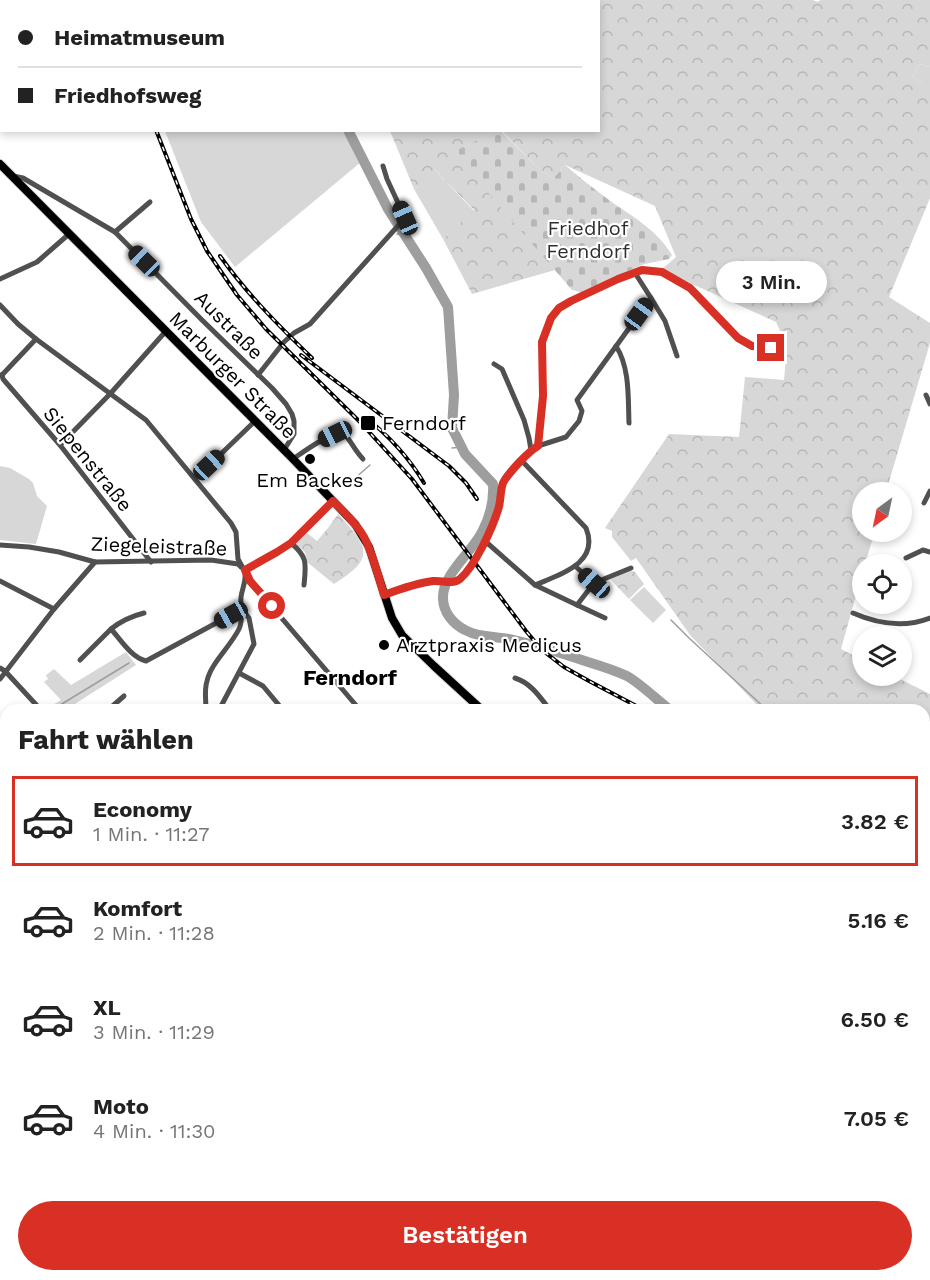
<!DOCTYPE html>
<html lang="de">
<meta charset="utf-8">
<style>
:root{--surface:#fff;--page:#f6f6f6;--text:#222;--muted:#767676;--line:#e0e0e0;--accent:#d93025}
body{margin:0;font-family:"Work Sans",sans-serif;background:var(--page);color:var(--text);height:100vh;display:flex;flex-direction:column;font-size:22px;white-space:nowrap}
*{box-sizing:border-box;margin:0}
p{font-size:20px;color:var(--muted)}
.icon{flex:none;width:33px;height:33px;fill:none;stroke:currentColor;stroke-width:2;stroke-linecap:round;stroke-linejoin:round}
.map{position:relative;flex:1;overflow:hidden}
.sheet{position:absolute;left:0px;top:704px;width:930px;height:578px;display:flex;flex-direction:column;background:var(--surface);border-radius:18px 18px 0 0;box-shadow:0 3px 9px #0003}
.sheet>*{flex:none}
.banner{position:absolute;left:0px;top:0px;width:600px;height:132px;box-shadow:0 3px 9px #0003;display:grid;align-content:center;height:132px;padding:0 18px;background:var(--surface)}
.needle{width:39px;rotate:213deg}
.tools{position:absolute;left:852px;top:482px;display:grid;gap:12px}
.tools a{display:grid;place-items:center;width:60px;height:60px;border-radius:50%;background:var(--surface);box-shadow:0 3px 9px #0003;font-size:30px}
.end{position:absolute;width:27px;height:27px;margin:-14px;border:8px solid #d93025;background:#fff;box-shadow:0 0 0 3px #fff}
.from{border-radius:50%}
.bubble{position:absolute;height:42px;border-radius:21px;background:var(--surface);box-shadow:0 3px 9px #0003;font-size:20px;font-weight:600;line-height:42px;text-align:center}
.car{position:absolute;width:18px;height:36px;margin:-18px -9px;border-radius:8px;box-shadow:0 0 4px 2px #0007;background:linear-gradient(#222 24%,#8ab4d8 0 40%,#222 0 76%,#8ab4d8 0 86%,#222 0)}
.banner b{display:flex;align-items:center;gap:21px;height:57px;font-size:22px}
.banner b+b{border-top:2px solid var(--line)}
.banner i{width:15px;height:15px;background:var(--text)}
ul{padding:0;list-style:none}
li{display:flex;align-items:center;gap:18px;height:90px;margin:0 12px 9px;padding:0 6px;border:3px solid transparent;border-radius:0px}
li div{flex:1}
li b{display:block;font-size:22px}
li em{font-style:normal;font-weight:600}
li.on{border-color:var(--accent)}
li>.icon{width:54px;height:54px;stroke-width:1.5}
h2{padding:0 18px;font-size:27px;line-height:72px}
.button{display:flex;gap:12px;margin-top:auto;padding:12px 18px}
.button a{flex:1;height:69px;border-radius:36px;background:var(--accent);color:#fff;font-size:24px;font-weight:600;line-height:69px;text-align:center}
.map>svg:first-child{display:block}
.green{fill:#d7d7d7}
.forest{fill:url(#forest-crowns)}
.cemetery{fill:url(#cemetery-stones)}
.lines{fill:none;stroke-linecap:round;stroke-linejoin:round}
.stream{stroke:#9e9e9e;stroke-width:1.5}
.river{stroke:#9e9e9e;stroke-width:10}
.primary-casing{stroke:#dbdbdb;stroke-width:10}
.minor{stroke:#505050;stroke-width:5}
.primary{stroke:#000;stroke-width:8}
.rail-casing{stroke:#000;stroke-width:4}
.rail{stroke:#fff;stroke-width:1.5;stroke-dasharray:4.5;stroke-linecap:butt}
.route{stroke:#d93025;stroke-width:8}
.poi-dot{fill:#000;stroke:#fff;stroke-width:2}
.labels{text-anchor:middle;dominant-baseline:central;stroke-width:4.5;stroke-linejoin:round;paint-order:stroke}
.park-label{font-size:20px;fill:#2e2e2e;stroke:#fff}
.street-label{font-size:20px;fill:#000;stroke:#fff}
.poi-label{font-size:20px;fill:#000;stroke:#fff;text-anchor:start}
.quarter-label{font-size:22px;font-weight:bold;fill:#000;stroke:#fff}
</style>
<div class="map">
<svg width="930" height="1280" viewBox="0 0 930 1280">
<defs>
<pattern id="forest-crowns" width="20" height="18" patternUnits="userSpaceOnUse" patternTransform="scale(1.5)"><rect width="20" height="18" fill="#d7d7d7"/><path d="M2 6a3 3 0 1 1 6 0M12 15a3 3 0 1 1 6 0" fill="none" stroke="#b7b7b7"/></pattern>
<pattern id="cemetery-stones" width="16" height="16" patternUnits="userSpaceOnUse" patternTransform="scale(1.5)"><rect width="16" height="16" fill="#d7d7d7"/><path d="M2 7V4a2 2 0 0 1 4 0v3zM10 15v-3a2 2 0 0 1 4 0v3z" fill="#b7b7b7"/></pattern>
</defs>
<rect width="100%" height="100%" fill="#fff"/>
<!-- green -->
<g class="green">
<path d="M114 0H278L279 1 115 2Z"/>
<path d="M919 64 930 67V83H923L912 77Z"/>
<path d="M165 131H343L361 162 235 267 201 222Z"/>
<path d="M433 168 474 211 443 239 414 189Z"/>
<path d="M0 466 10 468 29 479 33 483 37 496 47 506 36 544 0 540Z"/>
<path d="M644 587 666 610 653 623 630 600Z"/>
<path d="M126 652 136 665 67 709H46L61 700 44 682 48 679 46 675 54 669 71 685Z"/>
<path d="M6 754V833L0 838V763Z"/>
<path d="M0 913 6 917V1052L0 1059Z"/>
<path d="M0 1102 6 1107V1275H401L397 1280H0Z"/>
</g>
<!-- forest -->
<g class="forest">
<path d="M334 0H813L817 2 821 0H930V67L919 64 912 77 923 83H930V198L889 297 930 323V343L886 492H862V531H875L865 564H862V574L841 649 862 660V675H892L930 694V861L924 860V710L759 709 760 708 690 635 636 558 631 561 612 537V531L605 528 669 434 739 437 745 377 784 380 787 346 776 322 661 270 676 257 655 206 565 165 553 179 534 164 502 131 598 130V2H334Z"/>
<path d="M390 131H496L454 152 555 270 472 294 443 239 474 210 434 169 414 189Z"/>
<path d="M338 514C369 548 376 558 334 584L307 562 305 552 296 544 307 533 317 541 328 528Z"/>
<path d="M630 570 635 572 644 584 629 599 609 578Z"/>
</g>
<!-- cemetery -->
<path class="cemetery" d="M496 131H501L534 164 553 179 565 165C579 177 594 189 609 200 633 217 657 230 672 255L669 259 645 264 618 275 581 292 572 290 453 152Z"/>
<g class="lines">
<!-- stream -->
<g class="stream">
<path d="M315 0 316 2"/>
<path d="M397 234 404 235"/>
<path d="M452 448 462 447"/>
<path d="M346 486 370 465"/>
<path d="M671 620 689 638 767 710"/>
<path d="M52 710 129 663"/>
<path d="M717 710 718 707"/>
<path d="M0 764 6 754"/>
<path d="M330 1280 341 1275"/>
</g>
<!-- river -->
<g class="river">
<path d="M297 0 298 2"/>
<path d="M348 130 388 209 426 268 448 307 454 395 452 428 465 454 493 484C494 501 490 517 482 532 472 552 442 575 443 598 443 612 453 624 465 630 479 638 498 636 514 640 539 646 564 654 588 662 601 666 614 670 627 676 641 684 656 699 670 710"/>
<path d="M924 862 930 863"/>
</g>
<defs>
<g id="primary">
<path d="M0 164 293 459 355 524 369 547 392 618 402 635 434 666 482 710"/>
<path d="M924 1072 930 1081"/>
</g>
</defs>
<!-- primary casing -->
<use href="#primary" class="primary-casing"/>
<!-- minor -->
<g class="minor">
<path d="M81 2 83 0"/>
<path d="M0 53 2 54"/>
<path d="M13 176 23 178 115 232 202 320 272 388 286 404 292 414 294 421V434L284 450"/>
<path d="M115 232 150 202"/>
<path d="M0 279 37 262 69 234"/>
<path d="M651 298 665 321 677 356"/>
<path d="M0 305 18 324 36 339 146 420 231 523 236 532 238 559 250 581 360 710"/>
<path d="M616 346C630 368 628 398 629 423"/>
<path d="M494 364 502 369 524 420 529 438 531 450"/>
<path d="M0 375H2L36 339"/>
<path d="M2 375 3 379 60 445 151 562"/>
<path d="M258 375 284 342 294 333 310 324 405 218 387 179 383 166"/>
<path d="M926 395 930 404"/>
<path d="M60 445 110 394 166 331"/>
<path d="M538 446 566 437 579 421 582 411 577 400 651 298 635 273"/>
<path d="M293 459C309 448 325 436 343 432 351 441 355 451 363 459"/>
<path d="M522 461 586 528C600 563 561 574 535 585"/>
<path d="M195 479 255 421"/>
<path d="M924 503 930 491"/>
<path d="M485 541 535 585 577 605 594 583 631 568"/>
<path d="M291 543C308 557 306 564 304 585"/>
<path d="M0 545 29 547 59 552 95 562 211 560 238 564 241 567"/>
<path d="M906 558 923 550 930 552"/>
<path d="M575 566 594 583"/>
<path d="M245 570 277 552 291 543 333 501"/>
<path d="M0 581 54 609"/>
<path d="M384 595 399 589 434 581 454 582 459 580 474 562 485 541 498 510 503 483 531 450 538 446 543 396 542 341 551 318 559 308 571 301 618 279 642 270 662 272 691 288 739 338 752 346 771 348 784 345"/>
<path d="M577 605 605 618"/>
<path d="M853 613C878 624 904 628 930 618"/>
<path d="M111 629C121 621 132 616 144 613"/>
<path d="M80 660 111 629C121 640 131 657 146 661L231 615 240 607"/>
<path d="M0 668 5 671 41 710"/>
<path d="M239 673 263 686 283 710"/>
<path d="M515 678C531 683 540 697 550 710"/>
<path d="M0 679 54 609 95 562"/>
<path d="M108 710 124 696"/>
<path d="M206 710C206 700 204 690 207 681 211 663 230 647 239 629 244 619 240 609 241 597 242 589 246 582 245 574"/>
<path d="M219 710 254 644 249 618 241 608"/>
<path d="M924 995 930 992"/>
<path d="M924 1002 927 1015 924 1026"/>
<path d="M924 1042 930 1046"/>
<path d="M0 1072 6 1065"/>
<path d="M0 1269 7 1280"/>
<path d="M535 1275 544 1280"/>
<path d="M699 1275 710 1280"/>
<path d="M858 1275 863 1280"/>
<path d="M461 1280 467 1275"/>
<path d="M585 1280 588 1275"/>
<path d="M679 1280 681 1275"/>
<path d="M774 1280 776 1275"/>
</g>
<!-- primary -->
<use href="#primary" class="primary"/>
<defs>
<g id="rail">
<path d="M102 0 103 2"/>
<path d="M156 130 191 219 207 251 237 295 266 329 360 422 412 479 526 631 542 650 564 667 589 681 644 710"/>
<path d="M220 256C247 294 279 326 312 358"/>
<path d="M301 355 449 466 466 483 477 499"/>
<path d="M364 416C388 435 408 456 424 483"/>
<path d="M924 942 930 947"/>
</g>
</defs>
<!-- rail casing -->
<use href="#rail" class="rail-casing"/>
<!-- rail -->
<use href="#rail" class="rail"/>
</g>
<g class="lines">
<!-- route -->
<path class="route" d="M272 606 250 581 245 570 277 552 291 543 333 501C344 512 356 523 364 537 373 554 378 576 384 595 400 589 417 583 433 581 442 580 453 585 460 579 475 566 492 529 498 510 501 502 500 491 503 483 508 473 529 451 538 446L543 396 542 342 551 318 559 308 571 301 618 279 642 270 662 272 690 288 738 338 752 346 771 348"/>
</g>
<!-- markers -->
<g class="poi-dot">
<rect x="360" y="415" width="16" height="16" rx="3"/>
<circle cx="310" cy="459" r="6"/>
<circle cx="384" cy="645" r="6"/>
</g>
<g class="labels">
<!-- park labels -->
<g class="park-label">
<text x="588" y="228">Friedhof<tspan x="588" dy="23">Ferndorf</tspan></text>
</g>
<!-- street labels -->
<g class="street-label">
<text transform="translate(229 325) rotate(45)">Austraße</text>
<text transform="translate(233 375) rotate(45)">Marburger Straße</text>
<text transform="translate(88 459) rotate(51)">Siepenstraße</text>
<text transform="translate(159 546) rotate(2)">Ziegeleistraße</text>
</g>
<!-- poi labels -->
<g class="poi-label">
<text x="382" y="423">Ferndorf</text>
<text x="310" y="480" text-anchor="middle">Em Backes</text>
<text x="396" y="645">Arztpraxis Medicus</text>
</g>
<!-- quarter labels -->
<g class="quarter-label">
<text x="350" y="677">Ferndorf</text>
</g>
</g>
</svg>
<div class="tools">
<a><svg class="needle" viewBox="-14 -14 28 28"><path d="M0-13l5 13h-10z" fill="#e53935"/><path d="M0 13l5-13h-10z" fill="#767676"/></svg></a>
<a><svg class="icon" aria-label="locate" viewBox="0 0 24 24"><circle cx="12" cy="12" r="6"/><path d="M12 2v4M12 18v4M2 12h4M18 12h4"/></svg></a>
<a><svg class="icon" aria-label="layers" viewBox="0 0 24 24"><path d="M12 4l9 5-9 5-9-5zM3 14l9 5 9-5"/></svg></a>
</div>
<i class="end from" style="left:272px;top:606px"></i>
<i class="end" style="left:771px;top:348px"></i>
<div class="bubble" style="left:716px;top:261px;width:111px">3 Min.</div>
<i class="car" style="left:405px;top:218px;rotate:336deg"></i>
<i class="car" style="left:144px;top:261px;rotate:314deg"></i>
<i class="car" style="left:639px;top:314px;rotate:36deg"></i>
<i class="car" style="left:335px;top:434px;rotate:244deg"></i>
<i class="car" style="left:209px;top:465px;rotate:47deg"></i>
<i class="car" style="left:594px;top:583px;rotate:311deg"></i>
<i class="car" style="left:231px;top:615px;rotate:241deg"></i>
<div class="banner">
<b><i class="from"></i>Heimatmuseum</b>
<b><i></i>Friedhofsweg</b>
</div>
<section class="sheet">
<h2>Fahrt wählen</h2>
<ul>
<li class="on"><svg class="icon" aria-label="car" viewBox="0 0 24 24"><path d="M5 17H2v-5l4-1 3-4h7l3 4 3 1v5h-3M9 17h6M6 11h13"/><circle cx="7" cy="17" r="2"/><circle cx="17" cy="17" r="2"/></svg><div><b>Economy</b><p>1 Min. · 11:27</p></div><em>3.82 €</em></li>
<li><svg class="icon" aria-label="car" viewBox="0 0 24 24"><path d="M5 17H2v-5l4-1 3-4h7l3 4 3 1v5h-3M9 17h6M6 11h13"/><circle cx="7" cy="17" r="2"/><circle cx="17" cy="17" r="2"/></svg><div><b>Komfort</b><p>2 Min. · 11:28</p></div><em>5.16 €</em></li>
<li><svg class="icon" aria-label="car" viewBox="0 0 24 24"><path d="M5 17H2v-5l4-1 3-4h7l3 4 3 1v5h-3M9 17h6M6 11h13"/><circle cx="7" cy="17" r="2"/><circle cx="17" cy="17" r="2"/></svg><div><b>XL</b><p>3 Min. · 11:29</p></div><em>6.50 €</em></li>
<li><svg class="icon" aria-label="car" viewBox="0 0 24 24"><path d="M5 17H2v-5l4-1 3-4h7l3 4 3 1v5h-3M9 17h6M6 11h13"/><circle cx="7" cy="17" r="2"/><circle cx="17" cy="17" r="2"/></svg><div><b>Moto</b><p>4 Min. · 11:30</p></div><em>7.05 €</em></li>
</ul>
<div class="button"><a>Bestätigen</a></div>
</section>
</div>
